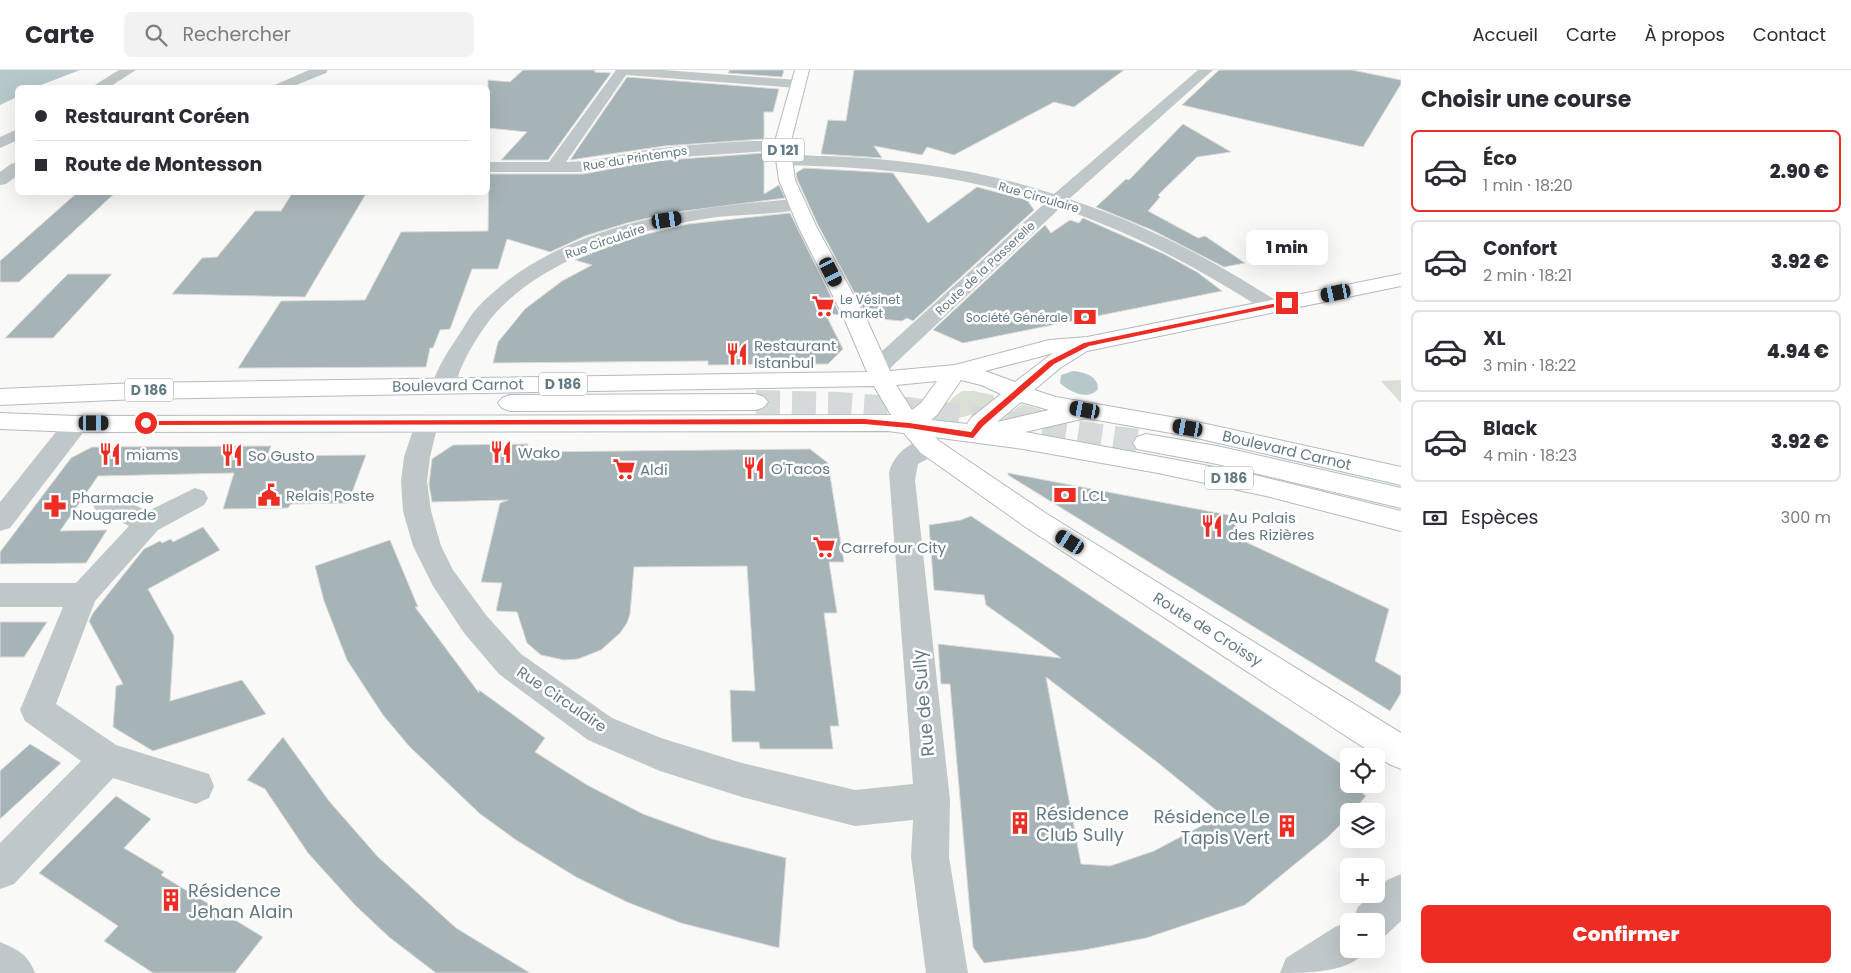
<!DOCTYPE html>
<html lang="fr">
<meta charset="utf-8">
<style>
:root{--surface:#fff;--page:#f2f2f3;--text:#2b2b33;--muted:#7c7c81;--line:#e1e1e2;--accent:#ed2d23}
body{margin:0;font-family:Poppins,sans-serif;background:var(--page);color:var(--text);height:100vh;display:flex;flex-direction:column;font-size:19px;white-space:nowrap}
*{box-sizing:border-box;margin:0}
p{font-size:16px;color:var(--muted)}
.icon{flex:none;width:28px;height:28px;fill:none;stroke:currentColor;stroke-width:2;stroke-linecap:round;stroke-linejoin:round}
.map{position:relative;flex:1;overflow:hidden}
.drawer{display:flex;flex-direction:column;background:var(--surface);width:450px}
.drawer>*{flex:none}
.hud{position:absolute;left:15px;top:15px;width:475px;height:110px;border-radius:8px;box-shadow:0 5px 20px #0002;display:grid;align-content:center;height:110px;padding:0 20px;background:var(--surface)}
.tools{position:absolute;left:1340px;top:678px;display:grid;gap:10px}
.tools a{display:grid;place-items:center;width:45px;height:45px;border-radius:8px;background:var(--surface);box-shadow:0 5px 20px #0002;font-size:25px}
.end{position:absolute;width:22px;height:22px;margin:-11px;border:6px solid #ed2d23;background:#fff;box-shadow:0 0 0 2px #fff}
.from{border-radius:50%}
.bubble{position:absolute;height:35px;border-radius:8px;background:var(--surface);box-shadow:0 5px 20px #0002;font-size:16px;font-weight:800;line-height:35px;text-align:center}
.car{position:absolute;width:15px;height:30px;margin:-15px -8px;border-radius:6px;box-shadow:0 0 4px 1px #0007;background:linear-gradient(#222 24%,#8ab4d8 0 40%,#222 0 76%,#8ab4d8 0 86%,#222 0)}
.hud b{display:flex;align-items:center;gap:18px;height:48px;font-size:19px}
.hud b+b{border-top:1px solid var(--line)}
.hud i{width:12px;height:12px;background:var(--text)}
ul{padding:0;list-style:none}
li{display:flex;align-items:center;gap:15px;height:82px;margin:0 10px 8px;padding:0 10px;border:2px solid var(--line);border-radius:8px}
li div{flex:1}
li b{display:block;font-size:19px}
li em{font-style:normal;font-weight:800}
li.active{border-color:var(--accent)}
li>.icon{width:45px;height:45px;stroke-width:1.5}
h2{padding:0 20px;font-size:22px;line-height:60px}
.pay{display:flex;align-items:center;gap:12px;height:55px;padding:0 20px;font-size:19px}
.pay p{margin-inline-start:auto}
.cta{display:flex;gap:10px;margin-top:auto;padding:10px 20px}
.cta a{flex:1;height:58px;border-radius:8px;background:var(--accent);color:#fff;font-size:20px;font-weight:800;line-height:58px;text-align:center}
header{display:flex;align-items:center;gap:30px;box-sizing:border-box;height:70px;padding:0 25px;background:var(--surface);border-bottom:1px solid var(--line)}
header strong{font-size:24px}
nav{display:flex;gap:28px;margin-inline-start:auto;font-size:18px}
.search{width:350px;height:45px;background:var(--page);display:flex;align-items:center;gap:12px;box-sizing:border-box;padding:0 18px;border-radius:8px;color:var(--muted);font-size:19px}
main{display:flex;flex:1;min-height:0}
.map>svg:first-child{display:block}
.green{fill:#dadfd6}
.water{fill:#b6c8c9}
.building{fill:#a6b3b7;stroke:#dbdbd9;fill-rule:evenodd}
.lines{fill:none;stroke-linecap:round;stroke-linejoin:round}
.primary-tunnel{stroke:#d4d9da;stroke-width:24;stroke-dasharray:24 12;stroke-linecap:butt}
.secondary-casing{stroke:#b2bbbe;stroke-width:2}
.primary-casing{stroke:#b3bbbe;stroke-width:2}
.minor{fill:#c0c7c9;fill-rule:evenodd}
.secondary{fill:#fff;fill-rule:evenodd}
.primary{fill:#fff;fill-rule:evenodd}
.route{fill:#ed2d23}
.labels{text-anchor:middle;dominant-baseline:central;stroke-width:5;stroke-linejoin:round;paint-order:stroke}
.far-street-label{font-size:12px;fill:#637a84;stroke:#fff}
.far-poi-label{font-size:12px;fill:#637a84;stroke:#fff;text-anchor:start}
.shield{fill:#fff;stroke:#92a2a9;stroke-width:1}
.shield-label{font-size:14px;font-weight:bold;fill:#637a84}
.poi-label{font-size:15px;fill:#637a84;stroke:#fff;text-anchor:start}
.street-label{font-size:15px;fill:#637a84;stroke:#fff}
.near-street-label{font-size:18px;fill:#637a84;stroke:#fff}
.near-poi-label{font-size:18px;fill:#637a84;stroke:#fff;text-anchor:start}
</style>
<header>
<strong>Carte</strong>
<div class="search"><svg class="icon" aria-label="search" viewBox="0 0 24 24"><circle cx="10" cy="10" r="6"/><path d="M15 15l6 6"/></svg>Rechercher</div>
<nav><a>Accueil</a><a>Carte</a><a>À propos</a><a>Contact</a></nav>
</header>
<main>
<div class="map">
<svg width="1401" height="903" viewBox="0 0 1401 903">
<rect width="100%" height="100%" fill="#f9f9f7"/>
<!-- green -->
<g class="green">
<path d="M1401 310V333L1381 311Z"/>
<path d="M962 321H974L993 325 996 330C984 342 958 352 941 348 945 335 951 328 962 321Z"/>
<path d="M1022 334 1046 341 997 353Z"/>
</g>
<!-- water -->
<g class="water">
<path d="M0 0H80L36 17 18 18 17 27 0 35Z"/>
<path d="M1073 301C1084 302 1098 306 1098 319 1088 331 1069 322 1060 313L1061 305Z"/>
</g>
<!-- building -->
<g class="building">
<path d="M523 0H596L594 2 611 3 548 90H501L527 62 488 58V10L510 12Z"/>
<path d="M730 0H784L782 7 728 3Z"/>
<path d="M854 0H1124L1074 37 1054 32 954 85 927 77 922 85 874 76 882 88 821 84 828 50 846 51Z"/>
<path d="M1219 0H1352L1401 10V14L1363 77 1182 35Z"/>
<path d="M627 7 779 19 773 42H764V69L664 76 570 90Z"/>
<path d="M1183 54 1231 82 1197 87 1158 125 1160 127 1148 141 1198 168 1205 166 1245 193 1224 197 1152 160 1096 137 1126 109 1129 110Z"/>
<path d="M764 83V124L779 115 785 128 670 143 627 153 585 166 550 182 507 169 498 199H472L450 259 440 260 433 278H430L426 297 238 298 281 231 365 230 401 162 488 161 489 104H583L653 91Z"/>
<path d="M804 98 893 103 928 153 977 117 1027 130 1034 140 913 251 907 248 902 251 868 248 818 155 797 109 796 103Z"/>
<path d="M78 122H116L19 212H0V191Z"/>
<path d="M293 122H367L305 227 172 224 202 188 217 187 255 141H281Z"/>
<path d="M790 143 840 245 825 243 843 279 828 294 708 295V291L493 293 498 272 525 239 562 211 592 195 575 190 627 169 688 154Z"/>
<path d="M1083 148 1164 184 1197 202 1222 221 963 273 933 260 1045 155 1051 163 1070 150 1079 153Z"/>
<path d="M68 204H112L53 268H5Z"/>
<path d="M528 374 526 382 810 379 828 393 844 492H829L837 543H824L839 656H830L833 679H760L759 672H732L730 620 755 621 747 496 634 497 630 544 627 553 620 563 601 580 578 589 564 590 541 585 527 573 517 542 496 541 502 513 481 512 500 433 508 430 432 432 429 414 432 389 453 375Z"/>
<path d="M271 376 267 386 366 385 348 433 291 434 288 438 223 439 234 403 98 406 60 461 107 460 86 493 0 494V482L71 388 92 377Z"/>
<path d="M1008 403 1239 447 1233 466 1389 539 1375 591 1401 606V623L1390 641 1008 405Z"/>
<path d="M971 446 1349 699V714H1356L1358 720 1366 726 1353 741H1349V746L1328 767 1245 835 1146 868 1084 880 984 893 973 877 950 614H941L938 574 1061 588 986 535 984 525 934 520 929 455 961 450ZM1046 607 1157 692 1222 745 1154 781 1110 796 1081 794Z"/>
<path d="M203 457 220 480 148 519 174 566 170 631 242 610 266 644 153 681 113 657 116 616 123 614 89 551 93 543 144 479 160 471 162 473 171 469 173 472Z"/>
<path d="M390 470 418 537H415L479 623V620L545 668 535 682 587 715 643 744 712 769 786 788 779 878 681 853 627 832 576 807 516 770 479 743 409 676 383 645 347 590 324 531 315 496Z"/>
<path d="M0 552H47L24 587H0Z"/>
<path d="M283 667 329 731 378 787 456 858 530 903H436L389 867 355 835 308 783 265 719 247 710Z"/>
<path d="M30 674 61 693 0 749V701Z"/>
<path d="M116 726 151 749 124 778 164 802 161 805 263 867 235 903H153L104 871 118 856 39 803Z"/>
</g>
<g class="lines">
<!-- primary-tunnel -->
<path class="primary-tunnel" d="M756 332 838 334 907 339 1137 371"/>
<defs>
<path id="secondary" d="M909 347 918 349 939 371 1047 444 1401 663V699L1389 694 1027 458 921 383 897 355 900 349Z"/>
<g id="primary">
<path d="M795 0H809L790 75 795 110 816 156 866 248 890 301 955 295 1049 270 1087 267 1401 204V216L1087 281 1060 298 1034 320 1056 327 1188 350 1401 397V415L1188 366 1086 348 1025 362 1247 403 1401 441V461L1266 426 1158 403 1023 379 888 361 76 362 0 359V343L76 346 891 345 874 316 137 329 0 335V319L137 313 867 302 844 248 798 156 779 110 774 75ZM1053 283 1015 312 985 301 1050 284ZM961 310 981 315 1001 324 971 348 967 354 931 350 937 345ZM937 311 921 333 912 340 896 315ZM1021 332 1049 340 997 352Z"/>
<path d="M756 324 764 327 768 332 764 337 756 340 510 341 502 338 498 333 502 328 510 325Z"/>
<path d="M1146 364 1217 376 1401 418V438L1217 394 1137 379 1133 373 1137 367Z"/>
</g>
</defs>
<!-- secondary casing -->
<use href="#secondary" class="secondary-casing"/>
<!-- primary casing -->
<use href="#primary" class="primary-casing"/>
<!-- minor -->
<g class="minor">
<path d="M119 0H136L108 18H90Z"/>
<path d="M309 0H328L326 3 289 18H268Z"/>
<path d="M616 0H664L797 10 804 14 797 18 626 5 566 92C595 92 624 83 653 79 671 77 783 65 790 75L782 80 653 89 583 102H488V92H549Z"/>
<path d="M1198 0H1213L1069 129C1144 154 1212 189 1278 232L1281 236 1278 240 1271 242 1264 240C1199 198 1133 163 1060 138L885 303 877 305 869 303 866 298 869 293 1045 133C961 104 872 97 784 95L776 90 778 87C793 83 809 86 824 86 901 88 981 100 1054 124Z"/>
<path d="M18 59V70L0 78V67Z"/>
<path d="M18 92V105L6 114 0 115V102L11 94Z"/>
<path d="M798 129 804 130 807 134 804 138C777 145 746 144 717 147 643 157 542 188 492 247 481 261 469 280 462 296 458 304 457 313 452 320L444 322 436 320 432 315C438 296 448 281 459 265 465 256 470 245 478 237 558 153 689 137 798 129Z"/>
<path d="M76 346 85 348 88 354 85 360 10 458 0 461V432L67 348Z"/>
<path d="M426 346 435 348 438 354 430 387 427 411 431 441 441 476 453 500 486 545 521 584 612 648 661 668 742 693 855 720 913 714 889 403C894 381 917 365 939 371L943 377 939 383 918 394 915 410 950 730 949 787 968 903H926L911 787 913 750 855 756 742 727 660 701 588 670 499 604 464 563 433 516 413 476 403 441 401 411 404 387 417 348Z"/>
<path d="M195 418 204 421 208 428 204 435 158 460 95 531 56 634 116 675 209 704 214 716 209 728 196 734 113 708 14 814 0 819V773L81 691 25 651 20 640 63 537H0V513H76L129 456 95 439 92 432 95 425 105 422 148 441Z"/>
<path d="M1401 804V851L1386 865 1376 869V851H1352L1358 837 1372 824H1376V820L1387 810Z"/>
<path d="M1349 851V879H1366C1353 903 1307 903 1280 903L1286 888 1335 857Z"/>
<path d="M0 872C19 880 27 884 35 903H0Z"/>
</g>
<!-- secondary -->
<use href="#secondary" class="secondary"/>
<!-- primary -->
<use href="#primary" class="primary"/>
</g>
<!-- route -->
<path class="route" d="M1287 231 1289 234 1089 276 1054 294 983 356 973 368 909 358 864 354 146 355 143 353 146 351 864 349 909 353 971 362 978 352 1049 291 1084 273Z"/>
<!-- icons -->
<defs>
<symbol id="supermarket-bare" viewBox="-9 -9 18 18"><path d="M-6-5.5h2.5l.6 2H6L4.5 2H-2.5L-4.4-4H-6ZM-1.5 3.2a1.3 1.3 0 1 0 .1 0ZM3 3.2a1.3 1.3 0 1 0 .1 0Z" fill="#ed2d23" stroke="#fff" stroke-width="2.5" paint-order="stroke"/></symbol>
<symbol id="bank-bare" viewBox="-9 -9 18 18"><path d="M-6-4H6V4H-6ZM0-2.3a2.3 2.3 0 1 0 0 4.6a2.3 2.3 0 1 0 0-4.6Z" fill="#ed2d23" stroke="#fff" stroke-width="2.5" paint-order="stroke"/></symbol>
<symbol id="restaurant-bare" viewBox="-9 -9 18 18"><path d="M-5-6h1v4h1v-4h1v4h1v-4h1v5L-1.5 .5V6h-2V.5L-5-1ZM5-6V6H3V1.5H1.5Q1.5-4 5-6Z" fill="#ed2d23" stroke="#fff" stroke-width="2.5" paint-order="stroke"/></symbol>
<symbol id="civic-bare" viewBox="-9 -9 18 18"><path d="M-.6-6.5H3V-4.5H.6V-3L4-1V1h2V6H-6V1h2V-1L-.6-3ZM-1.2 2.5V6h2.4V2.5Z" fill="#ed2d23" stroke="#fff" stroke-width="2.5" paint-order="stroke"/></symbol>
<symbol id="pharmacy-bare" viewBox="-9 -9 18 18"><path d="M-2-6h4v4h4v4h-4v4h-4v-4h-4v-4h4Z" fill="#ed2d23" stroke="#fff" stroke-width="2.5" paint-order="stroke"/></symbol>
<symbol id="building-bare" viewBox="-9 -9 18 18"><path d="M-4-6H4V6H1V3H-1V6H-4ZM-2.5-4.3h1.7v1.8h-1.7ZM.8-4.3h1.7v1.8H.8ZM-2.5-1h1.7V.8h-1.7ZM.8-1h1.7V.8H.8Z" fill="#ed2d23" stroke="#fff" stroke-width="2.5" paint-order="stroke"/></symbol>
</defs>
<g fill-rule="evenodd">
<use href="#supermarket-bare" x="807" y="220" width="32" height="32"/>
<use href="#bank-bare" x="1069" y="231" width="32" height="32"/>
<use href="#restaurant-bare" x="721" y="268" width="32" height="32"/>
<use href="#restaurant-bare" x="485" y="366" width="32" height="32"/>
<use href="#restaurant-bare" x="94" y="368" width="32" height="32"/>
<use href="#restaurant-bare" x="216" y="369" width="32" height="32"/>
<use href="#restaurant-bare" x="738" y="382" width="32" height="32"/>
<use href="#supermarket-bare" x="608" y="383" width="32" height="32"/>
<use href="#civic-bare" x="253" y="409" width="32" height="32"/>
<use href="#bank-bare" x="1049" y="409" width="32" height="32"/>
<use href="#pharmacy-bare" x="39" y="420" width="32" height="32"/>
<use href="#restaurant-bare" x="1196" y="440" width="32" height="32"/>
<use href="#supermarket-bare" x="808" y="461" width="32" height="32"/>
<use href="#building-bare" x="1004" y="737" width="32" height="32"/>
<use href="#building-bare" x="1271" y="740" width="32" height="32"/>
<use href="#building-bare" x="155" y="814" width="32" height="32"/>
</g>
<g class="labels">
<!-- far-street labels -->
<g class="far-street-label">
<text transform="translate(635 88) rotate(-9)">Rue du Printemps</text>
<text transform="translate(1039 127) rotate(16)">Rue Circulaire</text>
<text transform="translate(605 171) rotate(-19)">Rue Circulaire</text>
<text transform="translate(985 198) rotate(-43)">Route de la Passerelle</text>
</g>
<!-- far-poi labels -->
<g class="far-poi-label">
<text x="840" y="229">Le Vésinet<tspan x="840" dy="14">market</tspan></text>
<text x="1068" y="247" text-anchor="end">Société Générale</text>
</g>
<!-- shield labels -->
<g class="shield">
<rect x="762" y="68.5" width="42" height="23" rx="4"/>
<rect x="539" y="302.5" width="48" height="23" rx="4"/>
<rect x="125" y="308.5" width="48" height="23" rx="4"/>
<rect x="1205" y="396.5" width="48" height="23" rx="4"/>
</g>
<g class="shield-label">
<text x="783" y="80">D 121</text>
<text x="563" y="314">D 186</text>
<text x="149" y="320">D 186</text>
<text x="1229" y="408">D 186</text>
</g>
<!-- poi labels -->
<g class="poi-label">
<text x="754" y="275">Restaurant<tspan x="754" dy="17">Istanbul</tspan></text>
<text x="518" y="382">Wako</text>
<text x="126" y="384">miams</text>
<text x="248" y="385">So Gusto</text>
<text x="771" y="398">O'Tacos</text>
<text x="640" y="399">Aldi</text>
<text x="286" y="425">Relais Poste</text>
<text x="1082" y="425">LCL</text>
<text x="72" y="427">Pharmacie<tspan x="72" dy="17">Nougarede</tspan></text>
<text x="1228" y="447">Au Palais<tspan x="1228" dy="17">des Rizières</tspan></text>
<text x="841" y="477">Carrefour City</text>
</g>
<!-- street labels -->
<g class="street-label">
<text transform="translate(458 315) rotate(-1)">Boulevard Carnot</text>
<text transform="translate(1287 380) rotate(13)">Boulevard Carnot</text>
<text transform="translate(1208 559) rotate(32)">Route de Croissy</text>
<text transform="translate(562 629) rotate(34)">Rue Circulaire</text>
</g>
<!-- near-street labels -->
<g class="near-street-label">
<text transform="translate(923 633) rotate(-95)">Rue de Sully</text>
</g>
<!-- near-poi labels -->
<g class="near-poi-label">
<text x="1036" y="743">Résidence<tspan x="1036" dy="21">Club Sully</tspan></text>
<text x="1270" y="746" text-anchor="end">Résidence Le<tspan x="1270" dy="21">Tapis Vert</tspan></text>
<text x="188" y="820">Résidence<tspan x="188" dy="21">Jehan Alain</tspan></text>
</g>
</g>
</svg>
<div class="tools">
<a><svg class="icon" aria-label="locate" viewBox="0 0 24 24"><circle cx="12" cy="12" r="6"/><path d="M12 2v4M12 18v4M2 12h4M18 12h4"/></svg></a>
<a><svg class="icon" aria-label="layers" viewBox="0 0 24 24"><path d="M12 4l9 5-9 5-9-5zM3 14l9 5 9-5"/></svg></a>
<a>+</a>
<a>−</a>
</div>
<i class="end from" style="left:146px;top:353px"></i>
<i class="end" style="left:1287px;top:233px"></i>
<div class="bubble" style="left:1246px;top:160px;width:82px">1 min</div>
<i class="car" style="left:667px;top:150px;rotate:81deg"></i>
<i class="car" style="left:831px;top:202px;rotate:153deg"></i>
<i class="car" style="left:1336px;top:223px;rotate:258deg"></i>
<i class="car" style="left:1085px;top:340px;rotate:280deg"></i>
<i class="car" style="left:94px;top:353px;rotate:90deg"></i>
<i class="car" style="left:1188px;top:358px;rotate:280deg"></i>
<i class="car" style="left:1070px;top:472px;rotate:302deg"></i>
<div class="hud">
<b><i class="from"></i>Restaurant Coréen</b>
<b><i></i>Route de Montesson</b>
</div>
</div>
<section class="drawer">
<h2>Choisir une course</h2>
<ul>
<li class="active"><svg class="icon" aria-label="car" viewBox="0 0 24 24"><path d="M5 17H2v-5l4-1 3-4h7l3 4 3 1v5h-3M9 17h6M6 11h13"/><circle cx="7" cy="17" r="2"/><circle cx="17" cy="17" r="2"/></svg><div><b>Éco</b><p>1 min · 18:20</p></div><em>2.90 €</em></li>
<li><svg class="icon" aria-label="car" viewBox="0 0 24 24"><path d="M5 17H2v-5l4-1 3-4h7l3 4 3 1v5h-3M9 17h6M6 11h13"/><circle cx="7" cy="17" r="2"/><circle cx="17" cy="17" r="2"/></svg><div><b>Confort</b><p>2 min · 18:21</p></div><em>3.92 €</em></li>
<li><svg class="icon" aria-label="car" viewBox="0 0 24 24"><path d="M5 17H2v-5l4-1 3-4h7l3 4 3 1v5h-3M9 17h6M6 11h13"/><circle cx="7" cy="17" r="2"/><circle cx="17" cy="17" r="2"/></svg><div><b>XL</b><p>3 min · 18:22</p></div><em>4.94 €</em></li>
<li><svg class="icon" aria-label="car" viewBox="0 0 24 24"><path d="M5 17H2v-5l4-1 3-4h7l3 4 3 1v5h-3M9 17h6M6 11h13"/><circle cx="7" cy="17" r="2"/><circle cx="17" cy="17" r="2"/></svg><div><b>Black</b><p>4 min · 18:23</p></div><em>3.92 €</em></li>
</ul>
<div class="pay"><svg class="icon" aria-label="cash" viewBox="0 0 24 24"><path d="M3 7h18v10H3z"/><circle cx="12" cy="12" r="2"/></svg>Espèces<p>300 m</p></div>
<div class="cta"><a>Confirmer</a></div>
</section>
</main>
